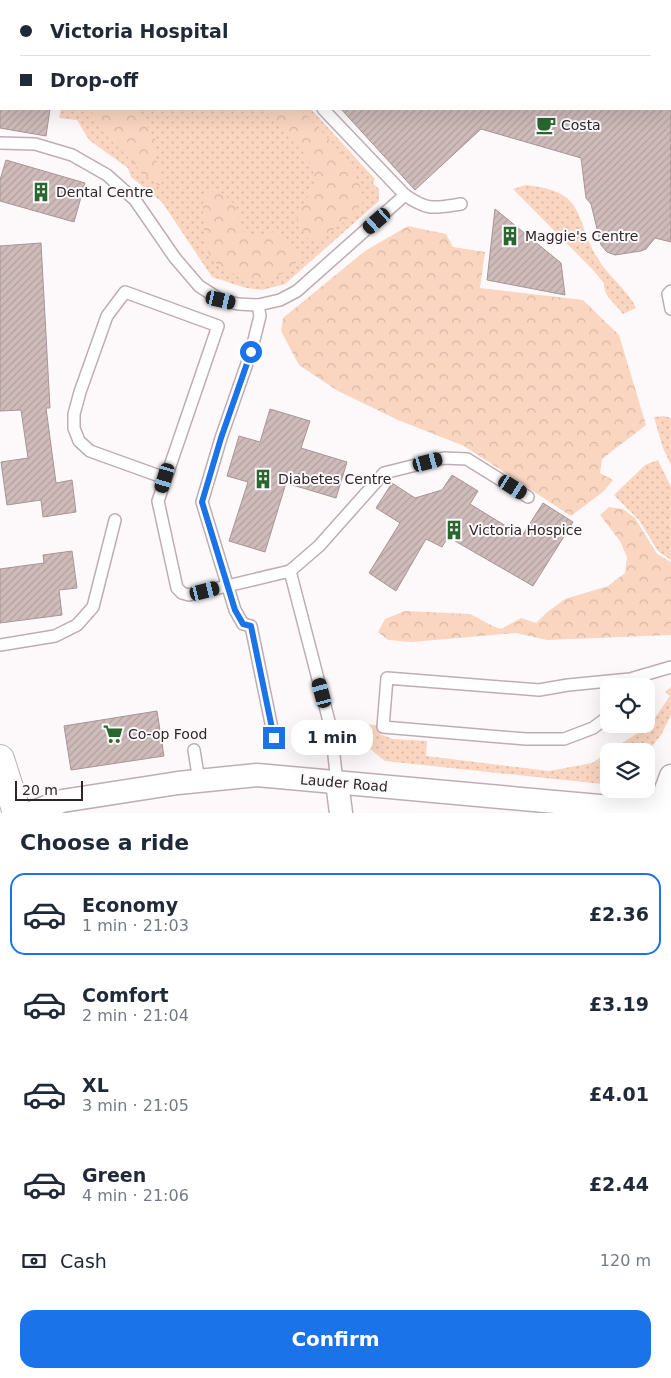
<!DOCTYPE html>
<meta charset="utf-8">
<style>
:root{--surface:#fff;--page:#f2f2f3;--text:#1f2937;--muted:#747a83;--line:#e0e1e3;--accent:#1a73e8}
body{margin:0;font-family:"DejaVu Sans",sans-serif;background:var(--page);color:var(--text);height:100vh;display:flex;flex-direction:column;font-size:19px;white-space:nowrap}
*{box-sizing:border-box;margin:0}
p{font-size:16px;color:var(--muted)}
.icon{flex:none;width:28px;height:28px;fill:none;stroke:currentColor;stroke-width:2;stroke-linecap:round;stroke-linejoin:round}
.map{position:relative;height:813px;overflow:hidden}
.details{display:flex;flex-direction:column;background:var(--surface);flex:1}
.details>*{flex:none}
.hud{position:absolute;left:0px;top:0px;width:671px;height:110px;box-shadow:0 5px 20px #0002;display:grid;align-content:center;height:110px;padding:0 20px;background:var(--surface)}
.fabs{position:absolute;left:600px;top:678px;display:grid;gap:10px}
.fabs a{display:grid;place-items:center;width:55px;height:55px;border-radius:10px;background:var(--surface);box-shadow:0 5px 20px #0002;font-size:25px}
.scale{position:absolute;left:15px;bottom:12px;width:68px;box-sizing:border-box;padding-left:5px;border:2px solid #2d262a;border-top:0;font-size:14px;line-height:18px;white-space:nowrap;color:#2d262a;-webkit-text-stroke:4px #fdf9fb;paint-order:stroke}
.end{position:absolute;width:22px;height:22px;margin:-11px;border:6px solid #1a73e8;background:#fff;box-shadow:0 0 0 2px #fff}
.from{border-radius:50%}
.bubble{position:absolute;height:35px;border-radius:15px;background:var(--surface);box-shadow:0 5px 20px #0002;font-size:16px;font-weight:600;line-height:35px;text-align:center}
.car{position:absolute;width:15px;height:30px;margin:-15px -8px;border-radius:6px;box-shadow:0 0 4px 1px #0007;background:linear-gradient(#222 24%,#8ab4d8 0 40%,#222 0 76%,#8ab4d8 0 86%,#222 0)}
.hud b{display:flex;align-items:center;gap:18px;height:48px;font-size:19px}
.hud b+b{border-top:1px solid var(--line)}
.hud i{width:12px;height:12px;background:var(--text)}
ul{padding:0;list-style:none}
li{display:flex;align-items:center;gap:15px;height:82px;margin:0 10px 8px;padding:0 10px;border:2px solid transparent;border-radius:15px}
li div{flex:1}
li b{display:block;font-size:19px}
li em{font-style:normal;font-weight:600}
li.on{border-color:var(--accent)}
li>.icon{width:45px;height:45px;stroke-width:1.5}
h2{padding:0 20px;font-size:22px;line-height:60px}
.pay{display:flex;align-items:center;gap:12px;height:55px;padding:0 20px;font-size:19px}
.pay p{margin-inline-start:auto}
.primary-button{display:flex;gap:10px;margin-top:auto;padding:10px 20px}
.primary-button a{flex:1;height:58px;border-radius:15px;background:var(--accent);color:#fff;font-size:20px;font-weight:600;line-height:58px;text-align:center}
.map>svg:first-child{display:block}
.grass{fill:url(#grass-dots)}
.forest{fill:url(#forest-crowns)}
.building{fill:url(#building-hatch);stroke:#a89595}
.lines{fill:none;stroke-linecap:round;stroke-linejoin:round}
.lane-casing{stroke:#beadb5;stroke-width:14}
.street-casing{stroke:#beadb5;stroke-width:25}
.secondary-casing{stroke:#beadb5;stroke-width:30}
.lane{stroke:#fff;stroke-width:11}
.street{stroke:#fff;stroke-width:22}
.secondary{stroke:#fff;stroke-width:28}
.route{stroke:#1a73e8;stroke-width:6}
.labels{text-anchor:middle;dominant-baseline:central;stroke-width:4;stroke-linejoin:round;paint-order:stroke}
.poi-label{font-size:14px;fill:#2d262a;stroke:#fdf9fb;text-anchor:start}
.street-label{font-size:14px;fill:#2d262a;stroke:#fdf9fb}
</style>
<div class="map">
<svg width="671" height="813" viewBox="0 0 671 813">
<defs>
<pattern id="grass-dots" width="8" height="8" patternUnits="userSpaceOnUse" patternTransform="scale(1.25)"><rect width="8" height="8" fill="#fad5c0"/><path d="M2 2h.1M6 6h.1" fill="none" stroke="#d7b7a5" stroke-width="1.8" stroke-linecap="round"/></pattern>
<pattern id="forest-crowns" width="20" height="18" patternUnits="userSpaceOnUse" patternTransform="scale(1.25)"><rect width="20" height="18" fill="#fad5c0"/><path d="M2 6a3 3 0 1 1 6 0M12 15a3 3 0 1 1 6 0" fill="none" stroke="#d7b7a5"/></pattern>
<pattern id="building-hatch" width="6" height="6" patternUnits="userSpaceOnUse" patternTransform="scale(1.25)"><rect width="6" height="6" fill="#cebbba"/><path d="M-1 1l2-2M0 6l6-6M5 7l2-2" fill="none" stroke="#b1a1a0"/></pattern>
</defs>
<rect width="100%" height="100%" fill="#fdf9fb"/>
<!-- grass -->
<g class="grass">
<path d="M61 109H311L375 179 373 183 379 189V201L285 284 262 290 246 288 212 277 162 202 131 177 128 168 89 140 77 120 59 118Z"/>
<path d="M526 185C588 192 573 217 598 259 609 277 627 289 636 308L623 314C616 304 603 296 604 283L593 270 513 189Z"/>
<path d="M664 416 671 418V465L663 448 654 417Z"/>
<path d="M658 460 671 487V560L658 551 639 520 614 495 645 465Z"/>
<path d="M671 687V715L661 735 646 754V751H610L650 725 670 696 665 692Z"/>
<path d="M359 724 376 725 380 734 393 739 427 741 426 756 549 771 592 763 609 752V783L602 784 385 761C372 751 361 742 354 728Z"/>
</g>
<!-- forest -->
<g class="forest">
<path d="M90 109H137L157 142 154 154 163 181 159 186 142 172 103 132Z"/>
<path d="M270 109H300C325 136 358 163 364 201 348 221 337 228 316 240L307 238 297 222 298 211 316 185 312 166 303 152 280 129Z"/>
<path d="M218 190 231 201 239 211 238 222 240 231 256 236 274 232C286 239 294 246 300 258 288 274 265 284 245 280 240 279 235 275 231 273 223 269 215 264 210 256 203 245 203 209 203 195Z"/>
<path d="M408 226 446 234 453 247 485 252 480 288 583 300 619 335 646 425 602 459 600 473 613 480 604 491 571 516 464 446 398 420 338 391 299 365 281 331 283 318 365 251Z"/>
<path d="M609 507 623 509 635 518 657 554 671 562V635L547 640 516 633 412 642 388 640 378 632 385 619 405 611 470 614C481 619 490 626 501 629L521 618 536 623 546 613 565 599 608 586 625 573 627 557 620 541 600 515Z"/>
</g>
<!-- building -->
<g class="building">
<path d="M0 109H50L46 136 0 128Z"/>
<path d="M341 109H671V242L655 238 646 249 641 251 615 255 607 252 601 245 591 204 586 198 581 158 481 129 415 190Z"/>
<path d="M6 160 85 183 74 222 0 201V180Z"/>
<path d="M495 209 561 263 565 295 487 280Z"/>
<path d="M41 243 50 408H46L56 483 72 480 76 512 43 517 41 500 7 505 1 462 28 458 21 410 0 411V246Z"/>
<path d="M270 409 310 421 301 448 347 462 336 498 286 483 265 552 229 541 248 482 227 476 239 436 260 442Z"/>
<path d="M452 475 478 491 470 504 522 536 543 503 573 522 533 586 448 537 442 547 426 539 396 591 369 573 400 523 376 508 392 483 415 498 442 490Z"/>
<path d="M72 551 77 588 59 590 62 615 0 623V569L44 563 43 555Z"/>
<path d="M157 711 164 756 71 770 64 726Z"/>
</g>
<g class="lines">
<defs>
<g id="lane">
<path d="M207 0 209 1"/>
<path d="M323 109 405 195"/>
<path d="M0 143 35 144 72 155 107 175 135 200 175 258 199 286 221 300 238 304 258 305 280 300 297 291 405 195C428 211 434 208 461 204"/>
<path d="M671 291 668 294 671 309"/>
<path d="M258 305 260 316 251 352 221 438 202 502 235 610 243 624 251 626 274 738"/>
<path d="M165 478 90 451 79 441 74 428V414L80 392 107 316 125 292 218 326 158 501 177 588 182 593 189 595 290 571 331 729 337 782"/>
<path d="M290 571 319 546 384 473 444 458 467 459 528 497"/>
<path d="M0 645 55 636 77 625 93 607 115 520"/>
<path d="M609 716 593 728 564 739H526L383 727 387 678 539 690 568 685 630 679 671 667"/>
<path d="M194 750 199 781"/>
</g>
<g id="street">
<path d="M337 782 341 813"/>
<path d="M660 806 671 776"/>
<path d="M31 813 62 801 178 783 257 775 622 808 660 806 671 808"/>
</g>
<path id="secondary" d="M0 759 17 813"/>
</defs>
<!-- lane casing -->
<use href="#lane" class="lane-casing"/>
<!-- street casing -->
<use href="#street" class="street-casing"/>
<!-- secondary casing -->
<use href="#secondary" class="secondary-casing"/>
<!-- lane -->
<use href="#lane" class="lane"/>
<!-- street -->
<use href="#street" class="street"/>
<!-- secondary -->
<use href="#secondary" class="secondary"/>
</g>
<g class="lines">
<!-- route -->
<path class="route" d="M251 352 221 438 202 502 235 610 243 624 251 626 274 738"/>
</g>
<!-- icons -->
<defs>
<symbol id="cafe-bare" viewBox="-9 -9 18 18"><path d="M-5.5-4.5H6V0H3Q3 3.5 0 3.5H-2.5Q-5.5 3.5-5.5 0ZM3-3.2v2h1.7v-2ZM-6 4.5H4V6H-6Z" fill="#286730" stroke="#fdf9fb" stroke-width="2.5" paint-order="stroke"/></symbol>
<symbol id="building-bare" viewBox="-9 -9 18 18"><path d="M-4-6H4V6H1V3H-1V6H-4ZM-2.5-4.3h1.7v1.8h-1.7ZM.8-4.3h1.7v1.8H.8ZM-2.5-1h1.7V.8h-1.7ZM.8-1h1.7V.8H.8Z" fill="#286730" stroke="#fdf9fb" stroke-width="2.5" paint-order="stroke"/></symbol>
<symbol id="supermarket-bare" viewBox="-9 -9 18 18"><path d="M-6-5.5h2.5l.6 2H6L4.5 2H-2.5L-4.4-4H-6ZM-1.5 3.2a1.3 1.3 0 1 0 .1 0ZM3 3.2a1.3 1.3 0 1 0 .1 0Z" fill="#286730" stroke="#fdf9fb" stroke-width="2.5" paint-order="stroke"/></symbol>
</defs>
<g fill-rule="evenodd">
<use href="#cafe-bare" x="532" y="111" width="28" height="28"/>
<use href="#building-bare" x="27" y="178" width="28" height="28"/>
<use href="#building-bare" x="496" y="222" width="28" height="28"/>
<use href="#building-bare" x="249" y="465" width="28" height="28"/>
<use href="#building-bare" x="440" y="516" width="28" height="28"/>
<use href="#supermarket-bare" x="99" y="720" width="28" height="28"/>
</g>
<g class="labels">
<!-- poi labels -->
<g class="poi-label">
<text x="561" y="125">Costa</text>
<text x="56" y="192">Dental Centre</text>
<text x="525" y="236">Maggie's Centre</text>
<text x="278" y="479">Diabetes Centre</text>
<text x="469" y="530">Victoria Hospice</text>
<text x="128" y="734">Co-op Food</text>
</g>
<!-- street labels -->
<g class="street-label">
<text transform="translate(344 783) rotate(5)">Lauder Road</text>
</g>
</g>
</svg>
<div class="fabs">
<a><svg class="icon" aria-label="locate" viewBox="0 0 24 24"><circle cx="12" cy="12" r="6"/><path d="M12 2v4M12 18v4M2 12h4M18 12h4"/></svg></a>
<a><svg class="icon" aria-label="layers" viewBox="0 0 24 24"><path d="M12 4l9 5-9 5-9-5zM3 14l9 5 9-5"/></svg></a>
</div>
<div class="scale">20 m</div>
<i class="end from" style="left:251px;top:352px"></i>
<i class="end" style="left:274px;top:738px"></i>
<div class="bubble" style="left:291px;top:720px;width:82px">1 min</div>
<i class="car" style="left:377px;top:221px;rotate:229deg"></i>
<i class="car" style="left:221px;top:300px;rotate:103deg"></i>
<i class="car" style="left:428px;top:462px;rotate:75deg"></i>
<i class="car" style="left:165px;top:478px;rotate:197deg"></i>
<i class="car" style="left:513px;top:487px;rotate:122deg"></i>
<i class="car" style="left:205px;top:591px;rotate:76deg"></i>
<i class="car" style="left:322px;top:693px;rotate:345deg"></i>
<div class="hud">
<b><i class="from"></i>Victoria Hospital</b>
<b><i></i>Drop-off</b>
</div>
</div>
<section class="details">
<h2>Choose a ride</h2>
<ul>
<li class="on"><svg class="icon" aria-label="car" viewBox="0 0 24 24"><path d="M5 17H2v-5l4-1 3-4h7l3 4 3 1v5h-3M9 17h6M6 11h13"/><circle cx="7" cy="17" r="2"/><circle cx="17" cy="17" r="2"/></svg><div><b>Economy</b><p>1 min · 21:03</p></div><em>£2.36</em></li>
<li><svg class="icon" aria-label="car" viewBox="0 0 24 24"><path d="M5 17H2v-5l4-1 3-4h7l3 4 3 1v5h-3M9 17h6M6 11h13"/><circle cx="7" cy="17" r="2"/><circle cx="17" cy="17" r="2"/></svg><div><b>Comfort</b><p>2 min · 21:04</p></div><em>£3.19</em></li>
<li><svg class="icon" aria-label="car" viewBox="0 0 24 24"><path d="M5 17H2v-5l4-1 3-4h7l3 4 3 1v5h-3M9 17h6M6 11h13"/><circle cx="7" cy="17" r="2"/><circle cx="17" cy="17" r="2"/></svg><div><b>XL</b><p>3 min · 21:05</p></div><em>£4.01</em></li>
<li><svg class="icon" aria-label="car" viewBox="0 0 24 24"><path d="M5 17H2v-5l4-1 3-4h7l3 4 3 1v5h-3M9 17h6M6 11h13"/><circle cx="7" cy="17" r="2"/><circle cx="17" cy="17" r="2"/></svg><div><b>Green</b><p>4 min · 21:06</p></div><em>£2.44</em></li>
</ul>
<div class="pay"><svg class="icon" aria-label="cash" viewBox="0 0 24 24"><path d="M3 7h18v10H3z"/><circle cx="12" cy="12" r="2"/></svg>Cash<p>120 m</p></div>
<div class="primary-button"><a>Confirm</a></div>
</section>
